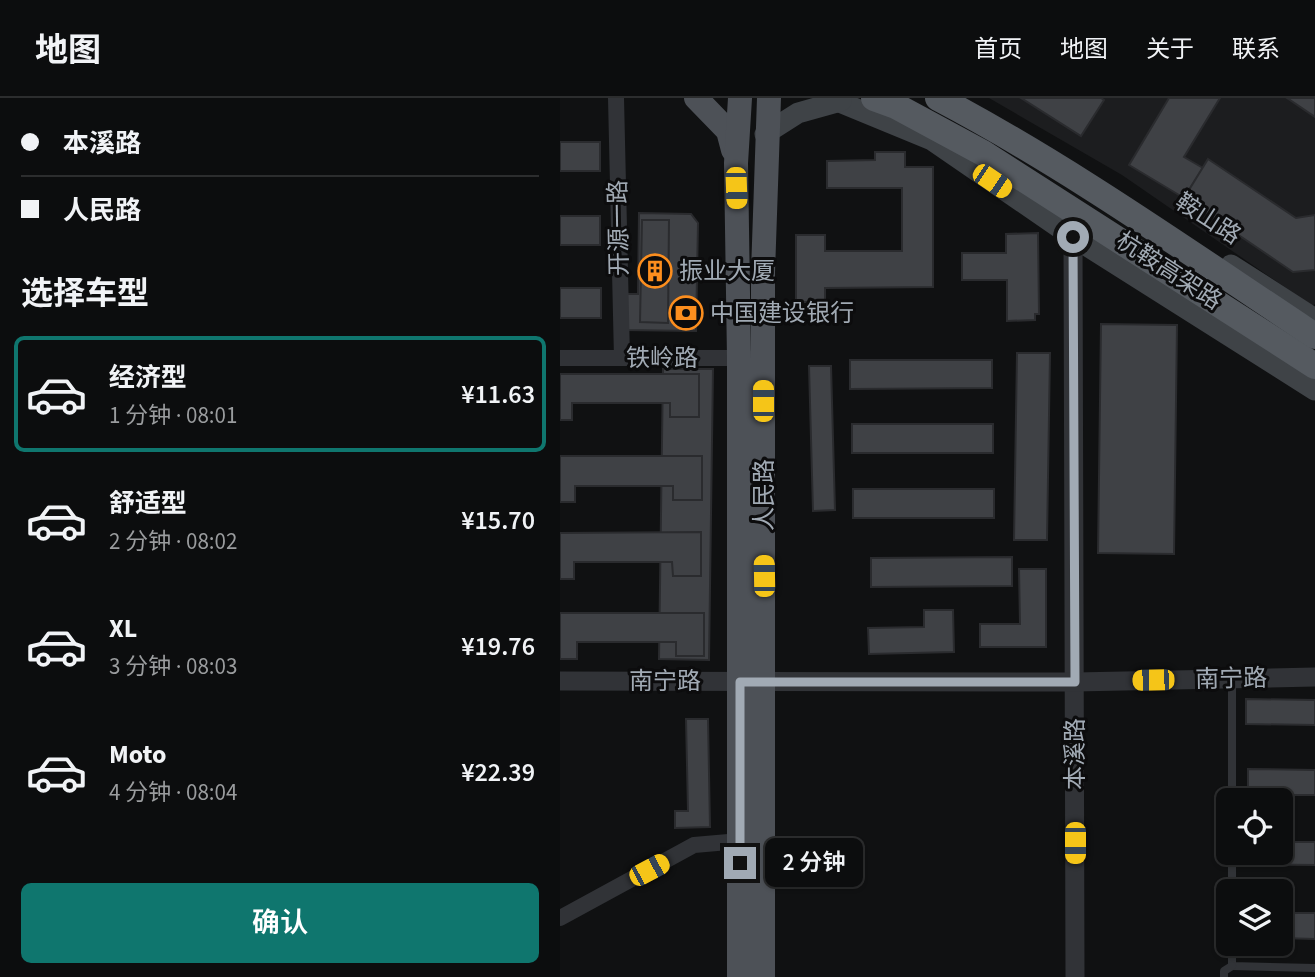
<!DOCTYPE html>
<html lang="zh">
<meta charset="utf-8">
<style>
:root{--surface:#0c0d0e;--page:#1a1b1c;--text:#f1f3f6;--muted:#9a9c9e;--line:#2c2d2e;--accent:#0f766e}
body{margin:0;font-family:"Source Sans 3","Noto Sans SC",sans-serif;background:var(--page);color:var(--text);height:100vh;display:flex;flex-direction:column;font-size:26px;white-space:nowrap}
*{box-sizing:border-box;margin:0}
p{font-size:23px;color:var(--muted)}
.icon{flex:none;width:38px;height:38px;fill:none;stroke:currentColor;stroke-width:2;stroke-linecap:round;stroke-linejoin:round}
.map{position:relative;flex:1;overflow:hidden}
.panel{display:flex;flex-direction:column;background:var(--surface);width:560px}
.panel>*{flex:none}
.banner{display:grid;align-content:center;height:154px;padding:0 21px;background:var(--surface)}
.buttons{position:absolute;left:656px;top:690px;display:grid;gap:14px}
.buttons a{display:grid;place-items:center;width:77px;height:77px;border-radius:10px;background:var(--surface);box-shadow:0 2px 5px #0004,0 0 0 2px var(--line);font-size:35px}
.end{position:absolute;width:32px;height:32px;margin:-16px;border:9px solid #a1aab4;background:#111;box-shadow:0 0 0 4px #111}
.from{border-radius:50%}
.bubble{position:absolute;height:49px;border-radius:10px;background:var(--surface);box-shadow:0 2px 5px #0004,0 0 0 2px var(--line);font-size:23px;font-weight:600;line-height:49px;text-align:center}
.car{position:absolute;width:21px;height:42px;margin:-21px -10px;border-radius:9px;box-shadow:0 0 5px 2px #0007;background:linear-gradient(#f5c518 24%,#345 0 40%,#f5c518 0 76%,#345 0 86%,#f5c518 0)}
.banner b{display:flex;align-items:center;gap:24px;height:66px;font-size:26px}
.banner b+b{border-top:2px solid var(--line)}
.banner i{width:18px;height:18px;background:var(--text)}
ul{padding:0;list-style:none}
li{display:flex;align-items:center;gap:21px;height:116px;margin:0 14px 10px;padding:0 7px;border:4px solid transparent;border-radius:10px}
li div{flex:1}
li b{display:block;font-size:26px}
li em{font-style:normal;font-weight:600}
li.active{border-color:var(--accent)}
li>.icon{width:63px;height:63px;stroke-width:1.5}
h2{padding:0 21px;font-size:32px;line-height:84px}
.cta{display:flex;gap:14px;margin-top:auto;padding:14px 21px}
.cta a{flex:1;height:80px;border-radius:10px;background:var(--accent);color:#fff;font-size:28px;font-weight:600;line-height:80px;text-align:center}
header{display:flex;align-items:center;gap:42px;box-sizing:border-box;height:98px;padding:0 35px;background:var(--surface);border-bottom:2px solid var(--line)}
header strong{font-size:33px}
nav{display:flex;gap:38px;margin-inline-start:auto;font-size:24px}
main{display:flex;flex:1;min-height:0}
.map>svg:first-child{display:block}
.built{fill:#1c1d1f}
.building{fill:#3f4145;stroke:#2a2b2e;stroke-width:2}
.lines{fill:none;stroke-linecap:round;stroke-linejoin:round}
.service{stroke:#313337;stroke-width:8}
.minor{stroke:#313337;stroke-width:16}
.tertiary{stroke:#313337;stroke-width:19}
.secondary{stroke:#3f4347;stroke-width:21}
.primary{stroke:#4d5157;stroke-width:24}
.trunk-bridge{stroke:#555a60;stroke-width:26}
.route{stroke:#a1aab4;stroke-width:9}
.labels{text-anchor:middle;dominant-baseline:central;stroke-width:6;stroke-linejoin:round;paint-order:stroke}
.street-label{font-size:24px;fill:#a1aab4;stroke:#0c0c0d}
.poi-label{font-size:24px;fill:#a1aab4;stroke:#0c0c0d;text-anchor:start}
</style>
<header>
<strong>地图</strong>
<nav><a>首页</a><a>地图</a><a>关于</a><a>联系</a></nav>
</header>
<main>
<section class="panel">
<div class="banner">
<b><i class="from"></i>本溪路</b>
<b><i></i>人民路</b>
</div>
<h2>选择车型</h2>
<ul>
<li class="active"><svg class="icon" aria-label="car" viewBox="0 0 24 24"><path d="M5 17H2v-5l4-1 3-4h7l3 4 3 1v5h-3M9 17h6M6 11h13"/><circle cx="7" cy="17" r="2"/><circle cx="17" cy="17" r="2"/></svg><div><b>经济型</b><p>1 分钟 · 08:01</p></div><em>¥11.63</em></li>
<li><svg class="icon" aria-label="car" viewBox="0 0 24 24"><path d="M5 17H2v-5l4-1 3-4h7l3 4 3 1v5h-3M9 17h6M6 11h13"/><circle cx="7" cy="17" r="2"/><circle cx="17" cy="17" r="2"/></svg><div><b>舒适型</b><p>2 分钟 · 08:02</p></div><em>¥15.70</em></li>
<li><svg class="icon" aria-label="car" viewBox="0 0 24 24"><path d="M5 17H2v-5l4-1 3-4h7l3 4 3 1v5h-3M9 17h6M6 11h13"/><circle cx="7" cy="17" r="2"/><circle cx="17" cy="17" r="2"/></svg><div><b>XL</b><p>3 分钟 · 08:03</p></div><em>¥19.76</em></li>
<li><svg class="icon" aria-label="car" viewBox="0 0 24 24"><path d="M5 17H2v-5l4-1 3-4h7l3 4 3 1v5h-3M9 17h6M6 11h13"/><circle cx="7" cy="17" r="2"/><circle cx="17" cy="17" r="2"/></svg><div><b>Moto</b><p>4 分钟 · 08:04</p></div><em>¥22.39</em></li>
</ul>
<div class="cta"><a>确认</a></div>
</section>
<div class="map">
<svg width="755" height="879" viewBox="0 0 755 879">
<rect width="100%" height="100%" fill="#101112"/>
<!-- built -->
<path class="built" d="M429 0H755V206L752 208 562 77Z"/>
<!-- building -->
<g class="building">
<path d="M461 0H541L544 2 521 38Z"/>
<path d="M609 0H660L624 59 643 70 624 100 569 67Z"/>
<path d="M727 0H755V19Z"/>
<rect x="0" y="44" width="40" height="29"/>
<path d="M315 54H345V69H373V189L265 190V204H236V137H265V153H342V90H267V63L315 62Z"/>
<path d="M648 61 736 120 755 117V172L733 174 624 100Z"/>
<path d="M79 115 131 116 138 125 136 233 64 232 65 196H78Z"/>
<rect x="0" y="118" width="40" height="29"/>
<path d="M82 122H109L108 225 80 224Z"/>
<path d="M478 135 479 216H475V222L447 223V182H402V155H446V136Z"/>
<rect x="0" y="190" width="41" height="30"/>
<path d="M541 226 617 227 614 456 538 455Z"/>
<path d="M457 255H490L487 442H454Z"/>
<path d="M290 262H432V290L290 291Z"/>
<path d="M249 268H271L275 412 253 413Z"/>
<path d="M103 271H153L149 562 99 561Z"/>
<path d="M0 276H139V319H110V305H12V322H0Z"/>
<rect x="292" y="326" width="141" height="29"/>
<path d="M0 358H142V402H113V388H15V404H0Z"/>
<rect x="293" y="391" width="141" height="29"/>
<path d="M141 434V478H113L112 464H14V481H0V435Z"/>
<path d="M452 459V488L311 489V460Z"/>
<path d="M459 471H486V549H420V526H460Z"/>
<path d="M364 512H393L394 554 309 556 308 530 364 529Z"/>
<path d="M0 515H144V558H116V544H17V561H0Z"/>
<path d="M686 601 755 602V627L686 626Z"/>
<path d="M126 621H148L150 729 115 730V713H128Z"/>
<path d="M688 671 755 672V697H688Z"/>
<path d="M721 744H755V767L678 766V754H721Z"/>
<path d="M721 815H755V841L721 840Z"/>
</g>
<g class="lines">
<!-- service -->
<g class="service">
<path d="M672 582V702"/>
<path d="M672 754V793"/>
<path d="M672 845V868L755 870"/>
<path d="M664 879V873L672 868"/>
</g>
<!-- minor -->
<g class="minor">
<path d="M56 0 62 260"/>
<path d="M0 260H187"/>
<path d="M0 820 134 747 180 743"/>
</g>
<!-- tertiary -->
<g class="tertiary">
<path d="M513 139 515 879"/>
<path d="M0 583 515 584 755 579"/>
</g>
<!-- secondary -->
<g class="secondary">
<path d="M270 0 372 42 513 139 755 292"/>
<path d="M205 36 238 15 281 3"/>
<path d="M671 167 755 221"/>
</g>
<!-- primary -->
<g class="primary">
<path d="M136 0 168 33 173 52"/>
<path d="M179 879V260L176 65 180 0"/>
<path d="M203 879V174L209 0"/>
</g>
<!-- trunk-bridge -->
<g class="trunk-bridge">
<path d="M314 0 336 8 423 55 755 268"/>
<path d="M378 0C509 69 631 156 755 238"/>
</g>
</g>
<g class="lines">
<!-- route -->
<path class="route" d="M180 765V584H515L513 139"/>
</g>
<!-- icons -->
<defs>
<symbol id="building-ring" viewBox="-11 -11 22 22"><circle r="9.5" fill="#0c0c0d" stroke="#fc8e1e" stroke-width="1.5"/><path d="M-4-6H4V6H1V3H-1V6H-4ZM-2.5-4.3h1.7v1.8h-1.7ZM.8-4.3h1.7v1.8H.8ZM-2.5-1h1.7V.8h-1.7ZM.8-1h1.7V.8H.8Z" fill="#fc8e1e"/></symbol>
<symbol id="bank-ring" viewBox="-11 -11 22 22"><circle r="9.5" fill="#0c0c0d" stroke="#fc8e1e" stroke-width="1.5"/><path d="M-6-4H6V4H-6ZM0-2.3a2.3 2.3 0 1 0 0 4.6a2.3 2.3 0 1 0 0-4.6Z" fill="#fc8e1e"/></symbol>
</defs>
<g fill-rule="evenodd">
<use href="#building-ring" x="76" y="154" width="38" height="38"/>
<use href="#bank-ring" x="107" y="196" width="38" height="38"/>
</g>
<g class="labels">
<!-- street labels -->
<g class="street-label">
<text transform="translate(648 121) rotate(33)">鞍山路</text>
<text transform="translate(59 130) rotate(-91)">开源一路</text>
<text transform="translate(609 173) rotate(33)">杭鞍高架路</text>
<text x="102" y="260">铁岭路</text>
<text transform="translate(204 397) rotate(-90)">人民路</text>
<text transform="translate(671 581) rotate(-1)">南宁路</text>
<text x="105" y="583">南宁路</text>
<text transform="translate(515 656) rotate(-90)">本溪路</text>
</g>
<!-- poi labels -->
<g class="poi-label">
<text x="119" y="173">振业大厦</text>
<text x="150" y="215">中国建设银行</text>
</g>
</g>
</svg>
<div class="buttons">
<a><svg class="icon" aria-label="locate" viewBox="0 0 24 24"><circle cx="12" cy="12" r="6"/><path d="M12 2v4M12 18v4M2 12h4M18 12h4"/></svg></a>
<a><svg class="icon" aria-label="layers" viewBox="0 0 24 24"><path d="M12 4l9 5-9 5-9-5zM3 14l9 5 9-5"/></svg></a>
</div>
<i class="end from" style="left:513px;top:139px"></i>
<i class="end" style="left:180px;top:765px"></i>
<div class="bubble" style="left:205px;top:740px;width:98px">2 分钟</div>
<i class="car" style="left:432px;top:83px;rotate:124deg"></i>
<i class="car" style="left:176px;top:90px;rotate:178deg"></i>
<i class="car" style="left:203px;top:303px;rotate:0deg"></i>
<i class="car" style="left:204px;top:478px;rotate:359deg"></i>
<i class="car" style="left:593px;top:582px;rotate:269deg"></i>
<i class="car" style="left:515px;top:745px;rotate:180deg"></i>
<i class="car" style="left:89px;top:772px;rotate:62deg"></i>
</div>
</main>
